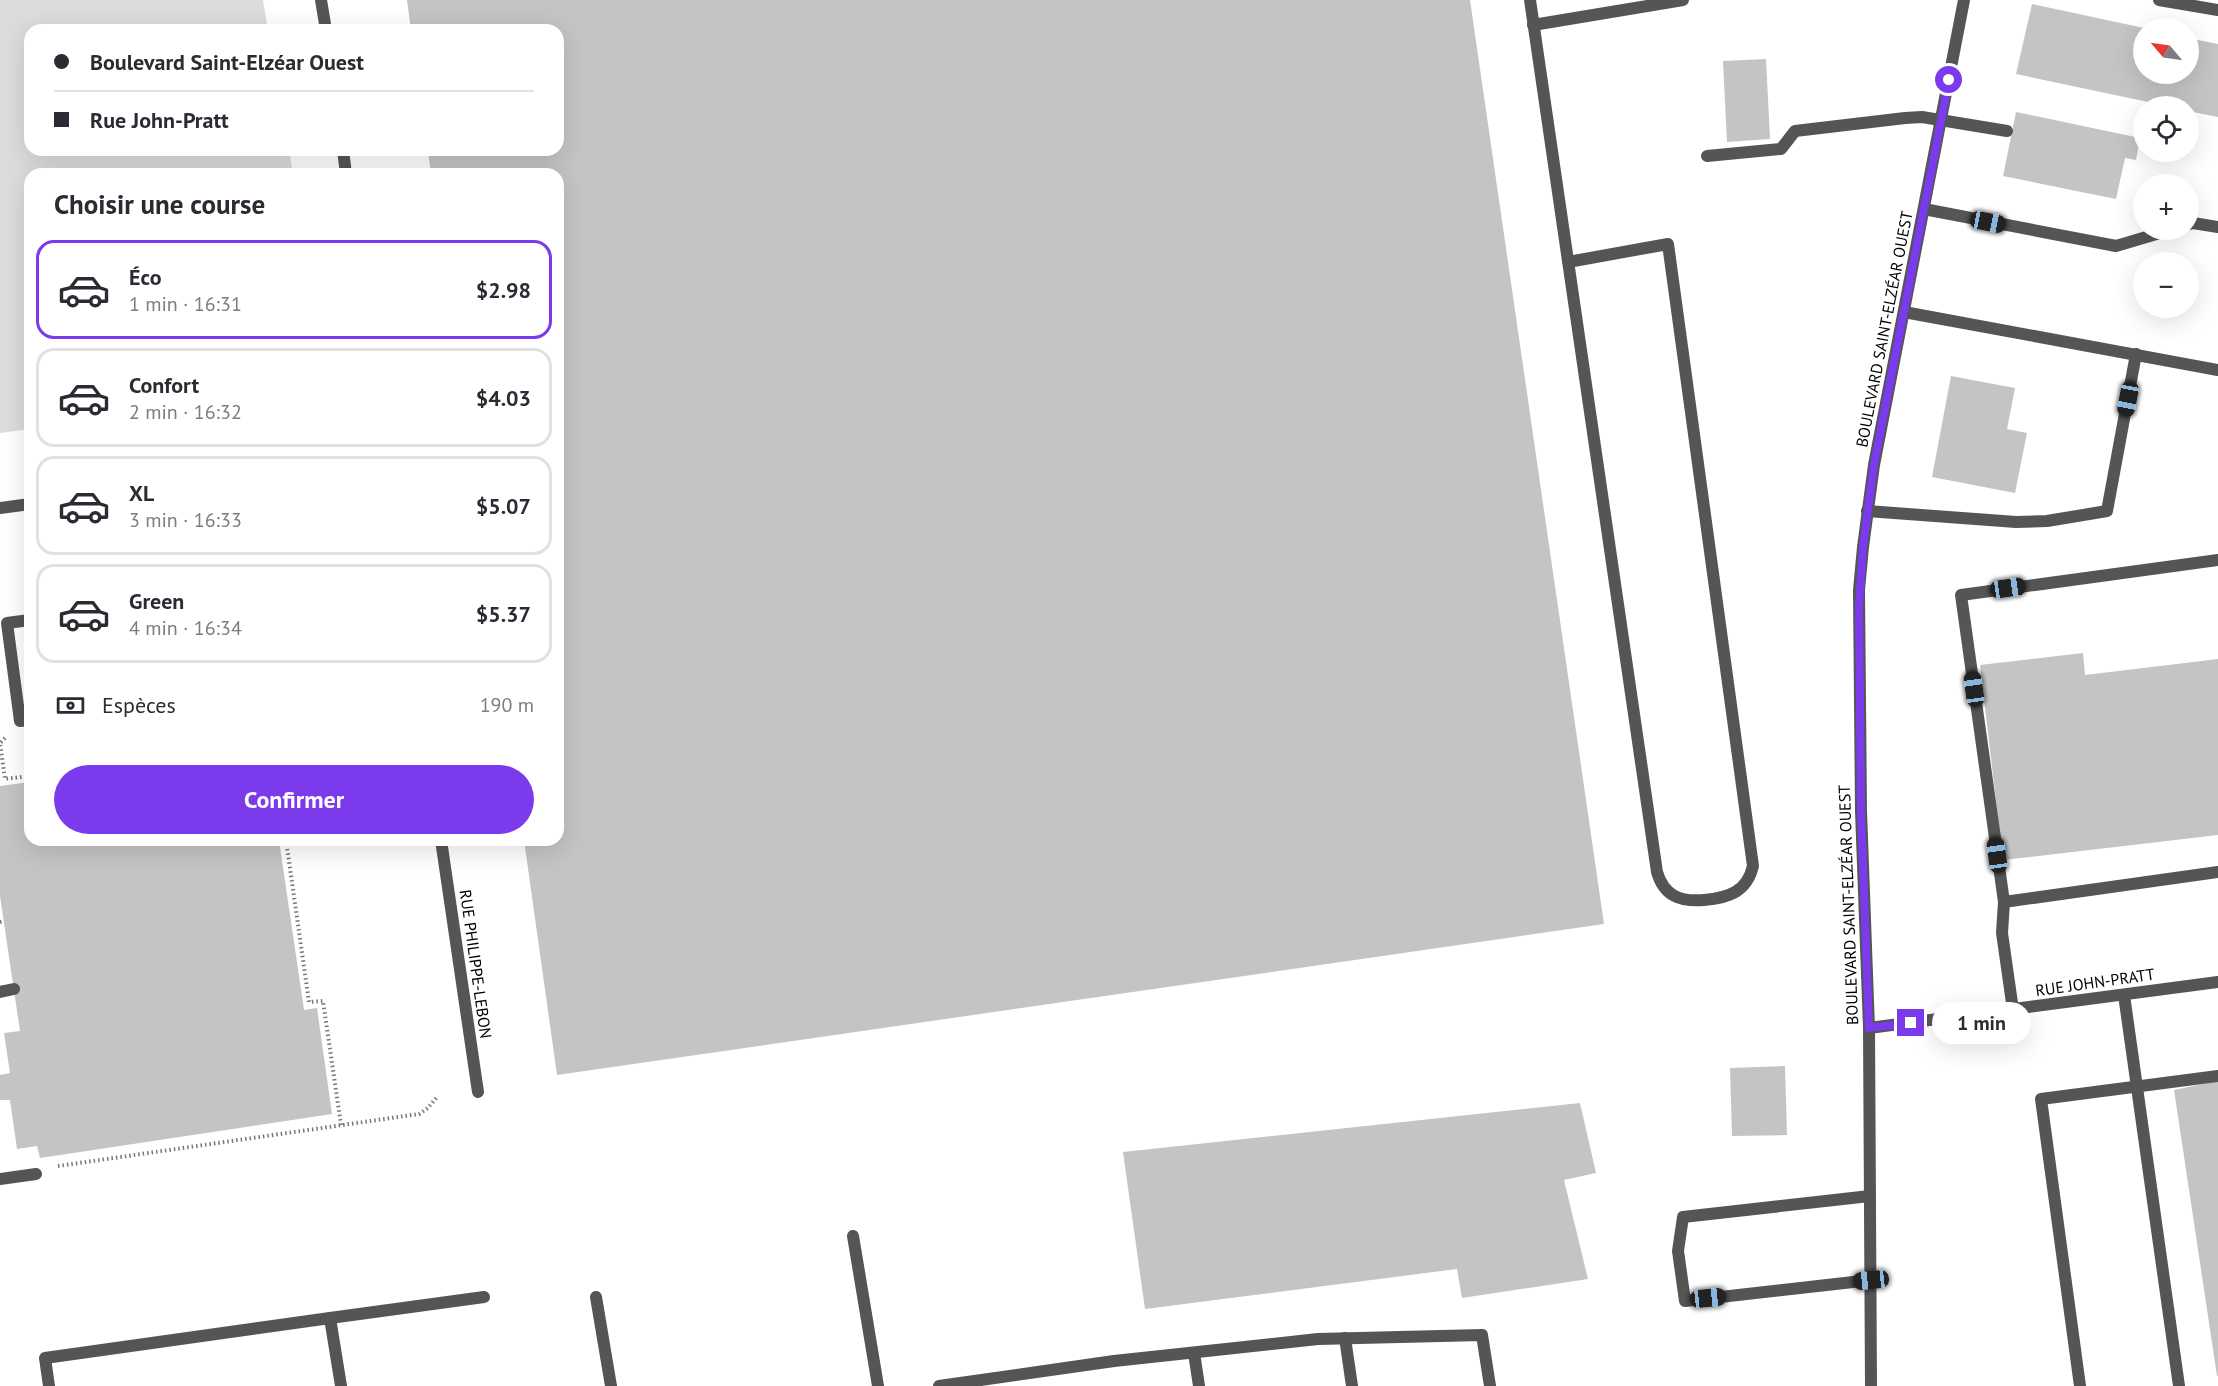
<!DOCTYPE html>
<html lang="fr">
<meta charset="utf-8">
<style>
:root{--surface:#fff;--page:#f7f7f7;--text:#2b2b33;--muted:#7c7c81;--line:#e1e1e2;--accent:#7c3aed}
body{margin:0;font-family:"PT Sans",sans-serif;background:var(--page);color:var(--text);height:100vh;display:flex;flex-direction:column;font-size:22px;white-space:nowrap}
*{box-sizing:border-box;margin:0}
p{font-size:20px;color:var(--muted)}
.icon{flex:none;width:33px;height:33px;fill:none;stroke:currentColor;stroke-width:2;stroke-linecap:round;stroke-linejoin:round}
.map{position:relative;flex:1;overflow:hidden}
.sheet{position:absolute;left:24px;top:168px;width:540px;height:678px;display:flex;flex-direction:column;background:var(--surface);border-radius:18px;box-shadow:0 6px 24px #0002}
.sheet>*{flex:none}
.guide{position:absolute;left:24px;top:24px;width:540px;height:132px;border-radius:18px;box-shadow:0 6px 24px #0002;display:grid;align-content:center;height:132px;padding:0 30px;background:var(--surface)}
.needle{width:39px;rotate:299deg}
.tools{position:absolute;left:2133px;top:18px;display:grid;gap:12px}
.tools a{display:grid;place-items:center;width:66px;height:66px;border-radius:50%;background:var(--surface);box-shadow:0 6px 24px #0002;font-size:30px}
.end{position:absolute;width:27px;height:27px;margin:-14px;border:8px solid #7c3aed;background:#fff;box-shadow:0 0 0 3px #fff}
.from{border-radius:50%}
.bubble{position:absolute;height:42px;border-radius:21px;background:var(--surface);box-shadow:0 6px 24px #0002;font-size:20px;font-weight:800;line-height:42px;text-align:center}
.car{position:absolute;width:18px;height:36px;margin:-18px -9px;border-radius:8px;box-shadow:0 0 4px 2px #0007;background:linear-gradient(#222 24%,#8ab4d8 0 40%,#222 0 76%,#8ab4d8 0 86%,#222 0)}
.guide b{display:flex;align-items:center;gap:21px;height:57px;font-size:22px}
.guide b+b{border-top:2px solid var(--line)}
.guide i{width:15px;height:15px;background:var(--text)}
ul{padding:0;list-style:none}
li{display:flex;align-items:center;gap:18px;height:99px;margin:0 12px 9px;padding:0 18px;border:3px solid var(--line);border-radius:18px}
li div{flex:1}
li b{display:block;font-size:22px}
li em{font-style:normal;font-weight:800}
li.active{border-color:var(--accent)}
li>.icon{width:54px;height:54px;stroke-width:1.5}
h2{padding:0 30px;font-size:27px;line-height:72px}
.pay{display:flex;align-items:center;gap:15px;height:66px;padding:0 30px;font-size:22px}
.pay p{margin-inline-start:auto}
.primary-button{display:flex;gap:12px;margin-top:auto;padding:12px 30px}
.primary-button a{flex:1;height:69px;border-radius:36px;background:var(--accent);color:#fff;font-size:24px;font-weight:800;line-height:69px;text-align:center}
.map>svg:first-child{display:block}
.green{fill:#dcdcdc}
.building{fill:#c4c4c4}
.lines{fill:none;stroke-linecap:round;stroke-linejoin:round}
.path{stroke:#777;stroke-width:4;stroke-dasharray:1.5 3;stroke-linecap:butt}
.lane{stroke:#555;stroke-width:12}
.street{stroke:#555;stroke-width:12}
.route{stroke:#7c3aed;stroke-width:8}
.labels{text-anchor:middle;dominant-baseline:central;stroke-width:6;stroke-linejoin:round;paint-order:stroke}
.street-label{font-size:16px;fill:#000;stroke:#fff}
</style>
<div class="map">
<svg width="2218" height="1386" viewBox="0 0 2218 1386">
<rect width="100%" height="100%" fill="#fff"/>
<!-- green -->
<path class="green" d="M0 0H263L268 30H30V150H289L293 174H30V429L0 433Z"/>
<!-- building -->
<g class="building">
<path d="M407 0H1470L1604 924 557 1075 524 840H558V174H431L428 150H558V30H411Z"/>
<path d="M2032 4 2144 28V74H2188V38L2218 44V117L2188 111V106H2167L2016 74Z"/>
<path d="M1766 59 1770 139 1727 142 1723 61Z"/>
<path d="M2016 112 2140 138 2136 160 2125 158 2116 199 2003 176Z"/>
<path d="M1951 376 2015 388 2007 429 2027 433 2015 493 1932 477Z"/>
<path d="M2083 653 2085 675 2218 659V835L2003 860 1980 665Z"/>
<path d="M30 782V840H279L304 1010 317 1008 332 1114 40 1158 37 1146 17 1149 10 1100H0V1075L10 1073 4 1033 20 1031 0 896V786Z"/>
<path d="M1785 1066 1787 1135 1732 1136 1730 1068Z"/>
<path d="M2218 1081V1376H2217L2174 1090Z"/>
<path d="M1580 1103 1596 1173 1564 1180 1588 1279 1462 1298 1457 1269 1145 1309 1123 1152Z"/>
</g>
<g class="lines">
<!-- path -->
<g class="path">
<path d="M5 738 0 743 5 779 30 776"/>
<path d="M286 840 309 1002 323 1001 341 1125"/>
<path d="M0 922 4 921"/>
<path d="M58 1166 419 1114 428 1108 437 1097"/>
</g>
<!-- lane -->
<g class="lane">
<path d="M1530 0 1657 872C1664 896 1680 902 1704 900 1728 898 1747 892 1753 866L1668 244 1568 262"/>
<path d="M2159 0 2218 10"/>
<path d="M1533 25 1683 0"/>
<path d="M1707 156 1781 149 1795 131 1905 118 1922 117 2007 131"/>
<path d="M1924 209 2116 246 2170 230"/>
<path d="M2188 224 2193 223 2218 227"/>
<path d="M1904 312 2218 370"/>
<path d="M0 508 30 504"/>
<path d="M1867 511 2016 522 2047 521 2107 511 2136 354"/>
<path d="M30 620 7 623 20 721 30 720"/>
<path d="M2004 902 2218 872"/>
<path d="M0 992 14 989"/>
<path d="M2124 995 2179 1386"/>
<path d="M2013 1010 2002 933 2004 902 1961 595 2218 560"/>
<path d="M0 1179 36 1174"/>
<path d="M1870 1196 1683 1217 1678 1251 1685 1301 1871 1280"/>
<path d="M853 1236 878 1386"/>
<path d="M596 1297 611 1386"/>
<path d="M330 1318 484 1297"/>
<path d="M1345 1338 1352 1386"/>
<path d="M1194 1353 1199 1386"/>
<path d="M49 1386 45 1358 330 1318 341 1386"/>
<path d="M939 1386 1114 1361 1318 1339 1482 1335 1490 1386"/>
<path d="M2080 1386 2041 1099 2218 1076"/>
</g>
<!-- street -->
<g class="street">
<path d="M321 0 326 30"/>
<path d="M343 150 346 174"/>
<path d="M441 840 478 1092"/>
<path d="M1869 1028 2218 982"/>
<path d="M1871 1386 1869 1028 1861 811 1859 590 1863 547 1874 465 1964 0"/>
</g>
</g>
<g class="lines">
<!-- route -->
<path class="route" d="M1911 1023 1869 1028 1861 811 1859 605 1863 547 1874 465 1949 80"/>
</g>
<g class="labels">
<!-- street labels -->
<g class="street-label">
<text transform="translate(1884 329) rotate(-79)">BOULEVARD SAINT-ELZÉAR OUEST</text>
<text transform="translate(1848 905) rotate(-92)">BOULEVARD SAINT-ELZÉAR OUEST</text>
<text transform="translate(476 964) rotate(82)">RUE PHILIPPE-LEBON</text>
<text transform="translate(2095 982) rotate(-8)">RUE JOHN-PRATT</text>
</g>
</g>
</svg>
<div class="tools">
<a><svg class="needle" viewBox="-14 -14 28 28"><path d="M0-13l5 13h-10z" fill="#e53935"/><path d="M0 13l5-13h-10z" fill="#7c7c81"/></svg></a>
<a><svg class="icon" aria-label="locate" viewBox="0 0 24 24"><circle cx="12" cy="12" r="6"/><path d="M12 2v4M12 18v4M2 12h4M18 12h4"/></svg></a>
<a>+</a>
<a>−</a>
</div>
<i class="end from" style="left:1949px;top:80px"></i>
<i class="end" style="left:1911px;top:1023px"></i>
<div class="bubble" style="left:1932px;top:1002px;width:99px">1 min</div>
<i class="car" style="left:1988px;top:222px;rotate:101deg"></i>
<i class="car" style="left:2128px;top:399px;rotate:191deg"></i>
<i class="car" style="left:2008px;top:588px;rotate:82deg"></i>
<i class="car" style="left:1974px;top:689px;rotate:352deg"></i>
<i class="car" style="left:1997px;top:855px;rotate:352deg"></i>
<i class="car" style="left:1871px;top:1280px;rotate:264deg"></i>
<i class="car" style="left:1708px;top:1298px;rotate:84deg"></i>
<div class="guide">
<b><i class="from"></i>Boulevard Saint-Elzéar Ouest</b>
<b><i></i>Rue John-Pratt</b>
</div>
<section class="sheet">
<h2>Choisir une course</h2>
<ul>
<li class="active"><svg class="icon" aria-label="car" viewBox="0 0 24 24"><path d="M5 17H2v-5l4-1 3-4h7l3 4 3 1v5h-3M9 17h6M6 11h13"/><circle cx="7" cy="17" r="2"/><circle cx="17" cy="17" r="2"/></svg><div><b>Éco</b><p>1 min · 16:31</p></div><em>$2.98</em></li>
<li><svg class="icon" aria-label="car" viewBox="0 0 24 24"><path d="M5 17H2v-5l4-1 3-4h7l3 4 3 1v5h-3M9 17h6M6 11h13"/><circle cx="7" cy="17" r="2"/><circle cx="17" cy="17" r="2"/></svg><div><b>Confort</b><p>2 min · 16:32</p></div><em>$4.03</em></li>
<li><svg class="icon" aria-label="car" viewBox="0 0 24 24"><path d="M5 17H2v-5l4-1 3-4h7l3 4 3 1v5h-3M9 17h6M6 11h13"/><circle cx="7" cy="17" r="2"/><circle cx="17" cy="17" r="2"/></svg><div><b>XL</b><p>3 min · 16:33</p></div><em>$5.07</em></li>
<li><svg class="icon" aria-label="car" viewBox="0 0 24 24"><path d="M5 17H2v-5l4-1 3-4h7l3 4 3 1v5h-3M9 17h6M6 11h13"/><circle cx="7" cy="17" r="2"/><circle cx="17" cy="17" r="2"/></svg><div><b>Green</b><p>4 min · 16:34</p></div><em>$5.37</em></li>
</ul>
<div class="pay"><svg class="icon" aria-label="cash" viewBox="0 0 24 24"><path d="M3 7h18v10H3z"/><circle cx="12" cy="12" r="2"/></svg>Espèces<p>190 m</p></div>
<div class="primary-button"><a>Confirmer</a></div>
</section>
</div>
